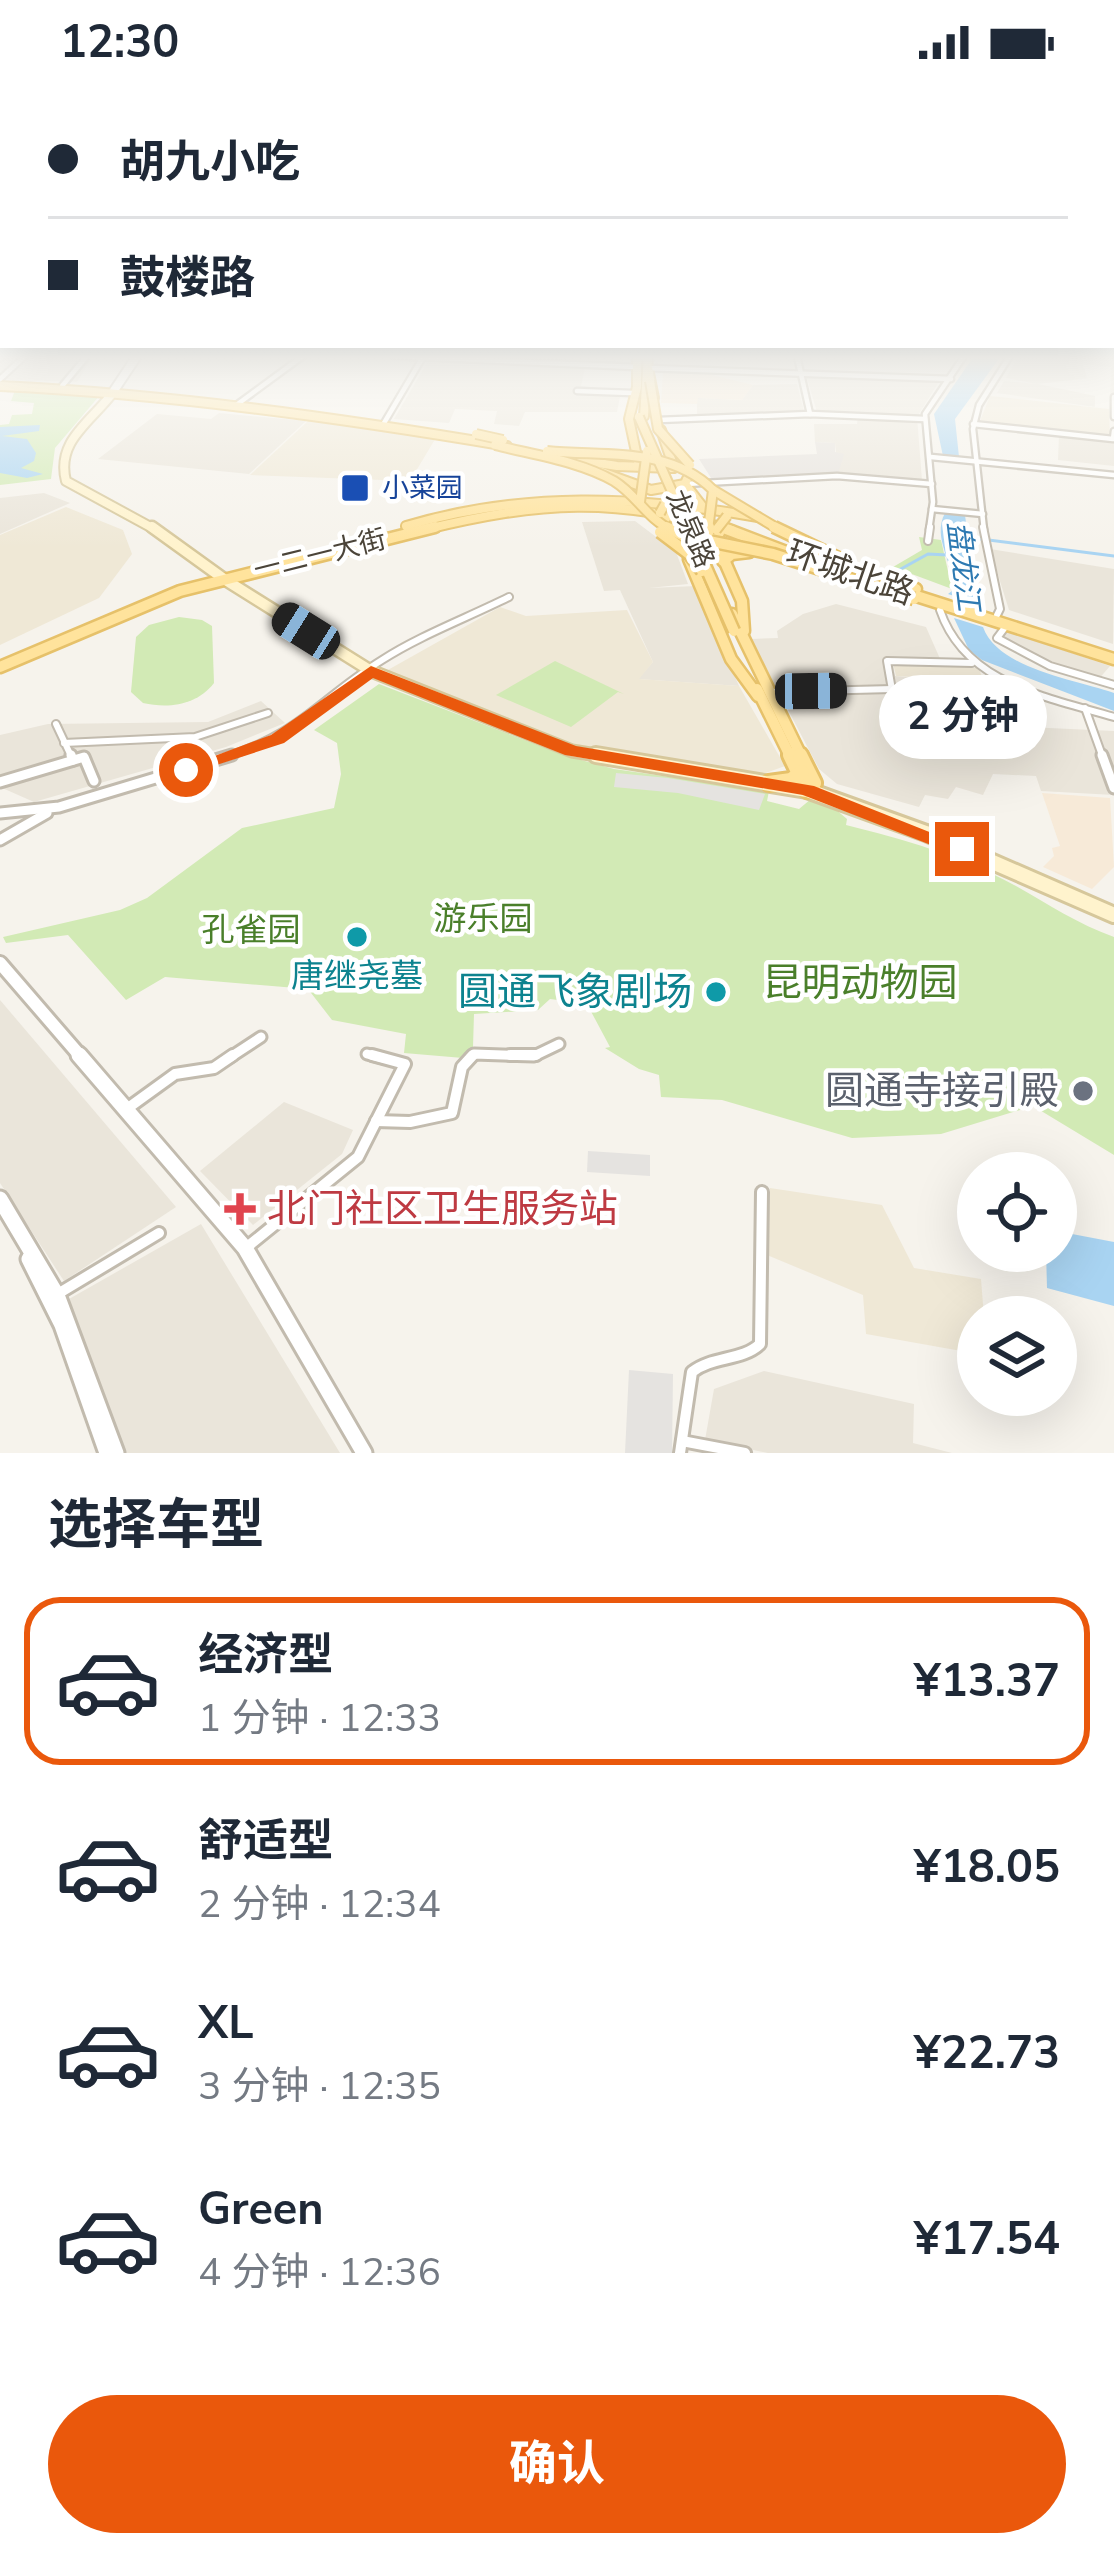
<!DOCTYPE html>
<html lang="zh">
<meta charset="utf-8">
<style>
:root{--surface:#fff;--page:#f6f6f7;--text:#1f2937;--muted:#747a83;--line:#e0e1e3;--accent:#ea580c}
body{margin:0;font-family:"Nunito Sans","Noto Sans SC",sans-serif;background:var(--page);color:var(--text);height:100vh;display:flex;flex-direction:column;font-size:45px;white-space:nowrap}
*{box-sizing:border-box;margin:0}
p{font-size:39px;color:var(--muted)}
.icon{flex:none;width:66px;height:66px;fill:none;stroke:currentColor;stroke-width:2;stroke-linecap:round;stroke-linejoin:round}
.map{position:relative;height:1369px;overflow:hidden}
.panel{display:flex;flex-direction:column;background:var(--surface);flex:1}
.panel>*{flex:none}
.hud{position:absolute;left:0px;top:0px;width:1116px;height:264px;box-shadow:0 12px 48px #0002;display:grid;align-content:center;height:264px;padding:0 48px;background:var(--surface)}
.tools{position:absolute;left:957px;top:1068px;display:grid;gap:24px}
.tools a{display:grid;place-items:center;width:120px;height:120px;border-radius:50%;background:var(--surface);box-shadow:0 12px 48px #0002;font-size:60px}
.end{position:absolute;width:54px;height:54px;margin:-27px;border:15px solid #ea580c;background:#fff;box-shadow:0 0 0 6px #fff}
.from{border-radius:50%}
.bubble{position:absolute;height:84px;border-radius:42px;background:var(--surface);box-shadow:0 12px 48px #0002;font-size:39px;font-weight:700;line-height:84px;text-align:center}
.car{position:absolute;width:36px;height:72px;margin:-36px -18px;border-radius:15px;box-shadow:0 0 9px 3px #0007;background:linear-gradient(#222 24%,#8ab4d8 0 40%,#222 0 76%,#8ab4d8 0 86%,#222 0)}
.hud b{display:flex;align-items:center;gap:42px;height:114px;font-size:45px}
.hud b+b{border-top:3px solid var(--line)}
.hud i{width:30px;height:30px;background:var(--text)}
ul{padding:0;list-style:none}
li{display:flex;align-items:center;gap:36px;height:168px;margin:0 24px 18px;padding:0 24px;border:6px solid transparent;border-radius:36px}
li div{flex:1}
li b{display:block;font-size:45px}
li em{font-style:normal;font-weight:700}
li.current{border-color:var(--accent)}
li>.icon{width:108px;height:108px;stroke-width:1.5}
h2{padding:0 48px;font-size:54px;line-height:144px}
.cta{display:flex;gap:24px;margin-top:auto;padding:24px 48px}
.cta a{flex:1;height:138px;border-radius:72px;background:var(--accent);color:#fff;font-size:48px;font-weight:700;line-height:138px;text-align:center}
.status{display:flex;justify-content:space-between;align-items:center;height:84px;padding:0 60px;background:var(--surface);direction:ltr}
.status svg{height:33px;fill:currentColor}
.map>svg:first-child{display:block}
.residential{fill:#eae5da}
.commercial{fill:#f7ead8}
.industrial{fill:#e6e2dd}
.education{fill:#efe8d6}
.green{fill:#d2eab5}
.parking{fill:#e5e3e0}
.water{fill:#a9d4f2}
.lines{fill:none;stroke-linecap:round;stroke-linejoin:round}
.stream{stroke:#a9d4f2;stroke-width:3}
.minor-far3-casing{stroke:#c2bbae;stroke-width:9}
.minor-far2-casing{stroke:#c2bbae;stroke-width:10}
.minor-far1-casing{stroke:#c2bbae;stroke-width:15}
.minor-casing{stroke:#c2bbae;stroke-width:16}
.tertiary-far2-casing{stroke:#c2bbae;stroke-width:12}
.tertiary-far1-casing{stroke:#c2bbae;stroke-width:18}
.tertiary-casing{stroke:#c2bbae;stroke-width:21}
.secondary-far2-casing{stroke:#d6c79b;stroke-width:12}
.secondary-far1-casing{stroke:#d6c79b;stroke-width:15}
.secondary-casing{stroke:#d6c79b;stroke-width:20}
.primary-far2-casing{stroke:#e6c16a;stroke-width:12}
.primary-far1-casing{stroke:#e6c16a;stroke-width:15}
.primary-casing{stroke:#e6c16a;stroke-width:20}
.minor-far3{stroke:#fff;stroke-width:4.5}
.minor-far2{stroke:#fff;stroke-width:6}
.minor-far1{stroke:#fff;stroke-width:9}
.minor{stroke:#fff;stroke-width:10}
.tertiary-far2{stroke:#fff;stroke-width:8}
.tertiary-far1{stroke:#fff;stroke-width:12}
.tertiary{stroke:#fff;stroke-width:15}
.secondary-far2{stroke:#fff3cd;stroke-width:8}
.secondary-far1{stroke:#fff3cd;stroke-width:10}
.secondary{stroke:#fff3cd;stroke-width:14}
.primary-far2{stroke:#ffe39c;stroke-width:8}
.primary-far1{stroke:#ffe39c;stroke-width:10}
.primary{stroke:#ffe39c;stroke-width:14}
.primary-bridge-far1-casing{stroke:#e6c16a;stroke-width:12;stroke-linecap:butt}
.primary-bridge-casing{stroke:#e6c16a;stroke-width:15;stroke-linecap:butt}
.primary-bridge-far1{stroke:#ffe39c;stroke-width:8}
.primary-bridge{stroke:#ffe39c;stroke-width:10}
.route{fill:#ea580c}
.transit-dot{fill:#1a4fb4;stroke:#fff;stroke-width:4.5}
.culture-dot{fill:#0f9aa8;stroke:#fff;stroke-width:4.5}
.worship-dot{fill:#6b7280;stroke:#fff;stroke-width:4.5}
.health-dot{fill:#e0444e;stroke:#fff;stroke-width:4.5}
.labels{text-anchor:middle;dominant-baseline:central;stroke-width:9;stroke-linejoin:round;paint-order:stroke}
.far-transit-label{font-size:27px;fill:#164399;stroke:#fff;text-anchor:start}
.far-street-label{font-size:27px;fill:#4b4439;stroke:#fff}
.far-water-label{font-size:30px;font-style:italic;fill:#2e7ab2;stroke:#fff}
.street-label{font-size:33px;fill:#4b4439;stroke:#fff}
.park-label{font-size:33px;fill:#4a7f2a;stroke:#fff}
.culture-label{font-size:33px;fill:#0d838f;stroke:#fff}
.near-park-label{font-size:39px;fill:#4a7f2a;stroke:#fff}
.near-culture-label{font-size:39px;fill:#0d838f;stroke:#fff;text-anchor:end}
.near-worship-label{font-size:39px;fill:#5b616d;stroke:#fff;text-anchor:end}
.near-health-label{font-size:39px;fill:#be3a42;stroke:#fff;text-anchor:start}
</style>
<div class="status"><b>12:30</b><svg viewBox="0 0 49 12"><path d="M0 12V9h3v3zM5 12V6h3v6zM10 12V3h3v9zM15 12V0h3v12zM26 1h20v11H26zM47 4h2v5h-2z"/></svg></div>
<div class="map">
<svg width="1114" height="1369" viewBox="0 0 1114 1369">
<rect width="100%" height="100%" fill="#f6f3ec"/>
<!-- residential -->
<g class="residential">
<path d="M0 272H93L77 298 0 296Z"/>
<path d="M1114 272V315L1110 314 1111 283 1083 280 1087 294 1038 300 1095 312V323L997 309 1004 297 1037 300 1006 294 1018 273Z"/>
<path d="M427 279 585 284 581 302 621 307 617 328H525L519 342 494 340 497 327 455 325 449 339 394 335Z"/>
<path d="M806 291 940 296 917 333 922 396 838 388 835 359 815 358 814 340H857L858 331 817 328Z"/>
<path d="M797 300 804 327 697 331V314L742 316 753 301Z"/>
<path d="M219 329 306 337 249 390 98 375 157 330 211 335Z"/>
<path d="M1059 352 1114 358V382L1058 376Z"/>
<path d="M44 409 70 419 0 450V414Z"/>
<path d="M635 437 676 468 688 500 649 504 696 502 739 602 638 595 653 578 620 506 604 507 582 438Z"/>
<path d="M990 465 1114 485 1113 560 1009 526Z"/>
<path d="M836 520 926 543 941 577H892L895 592 915 594 920 614 959 617 965 640 1114 647V711L1041 707 1036 692 993 690 983 711 956 703 948 715 925 711 919 723 837 700 819 685 751 555 778 554 777 547 803 530Z"/>
<path d="M1007 547 1110 582 1098 596 1038 575 1001 554Z"/>
<path d="M261 617 285 639 226 663 34 718 0 703V651L48 640 208 638Z"/>
<path d="M0 916 176 1123 64 1197 0 1099Z"/>
<path d="M284 1018 353 1046 342 1070 253 1141 200 1087Z"/>
<path d="M201 1140 340 1369H121L69 1215Z"/>
<path d="M764 1287 914 1320 913 1359 952 1369H768L705 1356 714 1305Z"/>
</g>
<!-- commercial -->
<g class="commercial">
<path d="M663 287 700 288 753 301 742 316 698 314 697 320 661 319Z"/>
<path d="M1042 709 1110 714 1114 783 1092 805 1043 783 1054 772 1052 764 1060 762Z"/>
</g>
<!-- industrial -->
<path class="industrial" d="M815 358 835 359V368L844 370 838 390 713 397 699 375 817 370Z"/>
<!-- education -->
<g class="education">
<path d="M990 312 1109 325 1110 352 980 337Z"/>
<path d="M308 337 437 352 410 397 250 391Z"/>
<path d="M66 423 123 446 132 470 99 514 0 561V451Z"/>
<path d="M500 523 526 532 627 526 653 578 639 595 739 602 785 682 763 690 628 674 551 654 386 587Z"/>
<path d="M893 579 979 584 989 615 920 611 915 593 896 592Z"/>
<path d="M770 1104 882 1121 914 1184 981 1195 984 1233H978V1270L866 1250 863 1211 767 1171Z"/>
</g>
<!-- green -->
<g class="green">
<path d="M16 304 100 311 55 364 51 395 0 401V341L9 340 12 331 32 330 34 319 11 317Z"/>
<path d="M919 453 941 456 952 505 893 483 922 466Z"/>
<path d="M179 533 202 536 212 542 214 599C197 621 169 625 143 619L131 608 136 553 149 541Z"/>
<path d="M555 577 624 610 618 608 571 643 496 611Z"/>
<path d="M379 600 563 671 614 685 769 707 767 717 799 725 811 715 834 724 847 735 846 741C903 755 962 772 1014 801 1048 820 1077 840 1114 853V1071L1033 1022 941 1050 852 1054 722 1016 661 1013 659 991 639 985 605 964 610 963 587 920 550 915 538 926 474 930 473 963 463 974 404 969 406 950 332 936 308 905 165 893 126 916 68 851 6 859 3 853 120 826 147 814 242 744 334 724 341 690 337 659 314 646Z"/>
</g>
<!-- parking -->
<g class="parking">
<path d="M616 689 668 694 765 710 759 726 678 709 614 703Z"/>
<path d="M588 1067 650 1071V1092L587 1088Z"/>
<path d="M629 1286 673 1290 672 1369H625Z"/>
</g>
<!-- water -->
<g class="water">
<path d="M974 272H1001L955 335 959 373 943 372 934 330Z"/>
<path d="M40 341 39 347 2 352 27 355 36 369 34 377 21 384 43 390 27 394 0 389V343Z"/>
<path d="M945 429 965 431 967 446 974 453V500L980 520 948 510 952 507C956 480 931 455 945 429Z"/>
<path d="M954 534 983 543C998 585 1076 596 1114 609V627L982 576 969 566Z"/>
<path d="M1056 1123 1068 1129 1072 1150 1114 1158V1222L1047 1204 1046 1167H1056Z"/>
</g>
<g class="lines">
<!-- stream -->
<g class="stream">
<path d="M973 454 1114 472"/>
<path d="M899 486 928 470 947 471"/>
</g>
<defs>
<g id="minor-far3">
<path d="M393 272 636 283"/>
<path d="M797 272 810 330"/>
<path d="M0 274 5 272"/>
<path d="M648 284 951 295"/>
<path d="M0 295 25 272"/>
<path d="M62 302 87 272"/>
<path d="M577 307 632 309"/>
<path d="M1114 313V333"/>
<path d="M235 322 303 272"/>
<path d="M658 336 810 330 925 335"/>
<path d="M384 339 423 273"/>
<path d="M973 340 1113 355 1114 347"/>
<path d="M931 373 1114 391"/>
<path d="M685 400 837 392 932 400"/>
<path d="M932 425 983 430"/>
<path d="M929 446 933 418 925 330 964 272"/>
<path d="M984 446 973 345 979 321 1010 272"/>
</g>
<g id="minor-far2">
<path d="M983 443 1000 525 997 531"/>
<path d="M928 457 930 443"/>
<path d="M940 526C965 600 1047 613 1114 633"/>
<path d="M1006 542 997 554 1050 582 1114 601"/>
<path d="M771 608 893 605"/>
<path d="M1085 624 1103 674"/>
<path d="M896 629 887 577 972 579"/>
<path d="M56 640 72 674"/>
<path d="M64 659 195 653 268 629"/>
<path d="M222 674C301 650 319 615 382 576 421 551 467 534 509 513"/>
</g>
<g id="minor-far1">
<path d="M71 671 73 676"/>
<path d="M1102 671 1114 704"/>
<path d="M0 698 84 673 94 697"/>
<path d="M0 729 59 723 232 671"/>
<path d="M0 756 47 729"/>
<path d="M367 970 383 974"/>
<path d="M229 974 261 953"/>
<path d="M470 974 474 970 534 972 559 960"/>
</g>
<g id="minor">
<path d="M510 971H536"/>
<path d="M128 1024 175 990 214 984 233 971"/>
<path d="M376 1037 410 1038 452 1029 462 983 473 971"/>
<path d="M247 1163 358 1073 405 980 372 971"/>
<path d="M56 1211 159 1149"/>
<path d="M682 1357 745 1369"/>
<path d="M680 1369 692 1288C712 1272 742 1277 760 1260L762 1108"/>
</g>
<path id="tertiary-far2" d="M111 311 137 272"/>
<path id="tertiary-far1" d="M0 879 82 974"/>
<g id="tertiary">
<path d="M79 971 245 1164 364 1369"/>
<path d="M0 1115 57 1211 116 1369"/>
<path d="M29 1175 62 1241 107 1369"/>
</g>
<path id="secondary-far2" d="M111 311C89 339 56 358 66 397L156 446"/>
<path id="secondary-far1" d="M152 443 224 495 371 587 572 667 614 674"/>
<path id="secondary" d="M596 671 807 706 926 749 1114 831"/>
<g id="primary-far2">
<path d="M637 272V301"/>
<path d="M648 284 654 314"/>
<path d="M0 302C169 310 340 334 507 362"/>
<path d="M637 303 629 335 639 382"/>
<path d="M644 332 648 272"/>
<path d="M661 346 674 384"/>
<path d="M555 372 617 382 672 384"/>
<path d="M596 386 651 406 685 400"/>
<path d="M687 395 685 400 702 422"/>
<path d="M658 433 709 446"/>
<path d="M406 442C524 407 637 412 758 433"/>
<path d="M423 446C542 417 613 413 732 446"/>
</g>
<g id="primary-far1">
<path d="M698 443 719 449"/>
<path d="M721 443 810 477"/>
<path d="M721 469 742 517 744 547"/>
<path d="M804 470 916 505"/>
<path d="M689 475 731 575 758 612"/>
<path d="M723 477 732 470 749 468"/>
<path d="M904 508 1114 575"/>
<path d="M732 530 802 674"/>
<path d="M0 583 180 507 435 443"/>
<path d="M757 605 791 674"/>
</g>
<g id="primary">
<path d="M790 671 807 706"/>
<path d="M800 671 814 699"/>
<path d="M769 699 791 696 802 688"/>
</g>
</defs>
<!-- minor-far3 casing -->
<use href="#minor-far3" class="minor-far3-casing"/>
<!-- minor-far2 casing -->
<use href="#minor-far2" class="minor-far2-casing"/>
<!-- minor-far1 casing -->
<use href="#minor-far1" class="minor-far1-casing"/>
<!-- minor casing -->
<use href="#minor" class="minor-casing"/>
<!-- tertiary-far2 casing -->
<use href="#tertiary-far2" class="tertiary-far2-casing"/>
<!-- tertiary-far1 casing -->
<use href="#tertiary-far1" class="tertiary-far1-casing"/>
<!-- tertiary casing -->
<use href="#tertiary" class="tertiary-casing"/>
<!-- secondary-far2 casing -->
<use href="#secondary-far2" class="secondary-far2-casing"/>
<!-- secondary-far1 casing -->
<use href="#secondary-far1" class="secondary-far1-casing"/>
<!-- secondary casing -->
<use href="#secondary" class="secondary-casing"/>
<!-- primary-far2 casing -->
<use href="#primary-far2" class="primary-far2-casing"/>
<!-- primary-far1 casing -->
<use href="#primary-far1" class="primary-far1-casing"/>
<!-- primary casing -->
<use href="#primary" class="primary-casing"/>
<!-- minor-far3 -->
<use href="#minor-far3" class="minor-far3"/>
<!-- minor-far2 -->
<use href="#minor-far2" class="minor-far2"/>
<!-- minor-far1 -->
<use href="#minor-far1" class="minor-far1"/>
<!-- minor -->
<use href="#minor" class="minor"/>
<!-- tertiary-far2 -->
<use href="#tertiary-far2" class="tertiary-far2"/>
<!-- tertiary-far1 -->
<use href="#tertiary-far1" class="tertiary-far1"/>
<!-- tertiary -->
<use href="#tertiary" class="tertiary"/>
<!-- secondary-far2 -->
<use href="#secondary-far2" class="secondary-far2"/>
<!-- secondary-far1 -->
<use href="#secondary-far1" class="secondary-far1"/>
<!-- secondary -->
<use href="#secondary" class="secondary"/>
<!-- primary-far2 -->
<use href="#primary-far2" class="primary-far2"/>
<!-- primary-far1 -->
<use href="#primary-far1" class="primary-far1"/>
<!-- primary -->
<use href="#primary" class="primary"/>
<defs>
<g id="primary-bridge-far1">
<path d="M650 297 658 345 690 381"/>
<path d="M639 333 689 446"/>
<path d="M476 350 503 356"/>
<path d="M495 361C534 371 579 377 614 397 637 411 647 435 672 446"/>
<path d="M547 367C604 373 669 362 713 406L708 446"/>
<path d="M713 406 780 446"/>
<path d="M640 418 647 367"/>
<path d="M660 429 665 420"/>
<path d="M716 446 727 432"/>
</g>
<g id="primary-bridge">
<path d="M666 443 684 452 773 470 914 515"/>
<path d="M688 443 734 547"/>
<path d="M774 443 853 481"/>
<path d="M660 448 689 470 702 487"/>
<path d="M708 449 709 443"/>
</g>
</defs>
<!-- primary-bridge-far1 casing -->
<use href="#primary-bridge-far1" class="primary-bridge-far1-casing"/>
<!-- primary-bridge casing -->
<use href="#primary-bridge" class="primary-bridge-casing"/>
<!-- primary-bridge-far1 -->
<use href="#primary-bridge-far1" class="primary-bridge-far1"/>
<!-- primary-bridge -->
<use href="#primary-bridge" class="primary-bridge"/>
</g>
<!-- sky -->
<linearGradient id="sky" x2="0" y2="1"><stop stop-color="#8fc1ec"/><stop offset="0.59" stop-color="#fbfaf6"/><stop offset="1" stop-color="#fbfaf6" stop-opacity="0"/></linearGradient>
<rect width="1114" height="464" fill="url(#sky)"/>
<!-- route -->
<path class="route" d="M371 582 576 662 814 702 972 765 962 772 954 770 803 711 565 671 373 594 284 659 186 691 177 686 271 651Z"/>
<!-- markers -->
<rect class="transit-dot" x="340" y="389" width="30" height="30" rx="6"/>
<g class="culture-dot">
<circle cx="357" cy="853" r="12"/>
<circle cx="716" cy="908" r="12"/>
</g>
<circle class="worship-dot" cx="1083" cy="1007" r="12"/>
<path class="health-dot" d="M234 1107h12v12h12v12h-12v12h-12v-12h-12v-12h12z"/>
<g class="labels">
<!-- far-transit labels -->
<g class="far-transit-label">
<text x="382" y="404">小菜园</text>
</g>
<!-- far-street labels -->
<g class="far-street-label">
<text transform="translate(690 445) rotate(67)">龙泉路</text>
<text transform="translate(320 471) rotate(-14)">一二一大街</text>
</g>
<!-- far-water labels -->
<g class="far-water-label">
<text transform="translate(963 482) rotate(83)">盘龙江</text>
</g>
<!-- street labels -->
<g class="street-label">
<text transform="translate(850 489) rotate(19)">环城北路</text>
</g>
<!-- park labels -->
<g class="park-label">
<text x="483" y="835">游乐园</text>
<text x="251" y="846">孔雀园</text>
</g>
<!-- culture labels -->
<g class="culture-label">
<text x="357" y="892">唐继尧墓</text>
</g>
<!-- near-park labels -->
<g class="near-park-label">
<text x="860" y="899">昆明动物园</text>
</g>
<!-- near-culture labels -->
<g class="near-culture-label">
<text x="692" y="908">圆通飞象剧场</text>
</g>
<!-- near-worship labels -->
<g class="near-worship-label">
<text x="1059" y="1007">圆通寺接引殿</text>
</g>
<!-- near-health labels -->
<g class="near-health-label">
<text x="267" y="1125">北门社区卫生服务站</text>
</g>
</g>
</svg>
<div class="tools">
<a><svg class="icon" aria-label="locate" viewBox="0 0 24 24"><circle cx="12" cy="12" r="6"/><path d="M12 2v4M12 18v4M2 12h4M18 12h4"/></svg></a>
<a><svg class="icon" aria-label="layers" viewBox="0 0 24 24"><path d="M12 4l9 5-9 5-9-5zM3 14l9 5 9-5"/></svg></a>
</div>
<i class="end from" style="left:186px;top:686px"></i>
<i class="end" style="left:962px;top:765px"></i>
<div class="bubble" style="left:879px;top:591px;width:168px">2 分钟</div>
<i class="car" style="left:306px;top:547px;rotate:302deg"></i>
<i class="car" style="left:811px;top:607px;rotate:89deg"></i>
<div class="hud">
<b><i class="from"></i>胡九小吃</b>
<b><i></i>鼓楼路</b>
</div>
</div>
<section class="panel">
<h2>选择车型</h2>
<ul>
<li class="current"><svg class="icon" aria-label="car" viewBox="0 0 24 24"><path d="M5 17H2v-5l4-1 3-4h7l3 4 3 1v5h-3M9 17h6M6 11h13"/><circle cx="7" cy="17" r="2"/><circle cx="17" cy="17" r="2"/></svg><div><b>经济型</b><p>1 分钟 · 12:33</p></div><em>¥13.37</em></li>
<li><svg class="icon" aria-label="car" viewBox="0 0 24 24"><path d="M5 17H2v-5l4-1 3-4h7l3 4 3 1v5h-3M9 17h6M6 11h13"/><circle cx="7" cy="17" r="2"/><circle cx="17" cy="17" r="2"/></svg><div><b>舒适型</b><p>2 分钟 · 12:34</p></div><em>¥18.05</em></li>
<li><svg class="icon" aria-label="car" viewBox="0 0 24 24"><path d="M5 17H2v-5l4-1 3-4h7l3 4 3 1v5h-3M9 17h6M6 11h13"/><circle cx="7" cy="17" r="2"/><circle cx="17" cy="17" r="2"/></svg><div><b>XL</b><p>3 分钟 · 12:35</p></div><em>¥22.73</em></li>
<li><svg class="icon" aria-label="car" viewBox="0 0 24 24"><path d="M5 17H2v-5l4-1 3-4h7l3 4 3 1v5h-3M9 17h6M6 11h13"/><circle cx="7" cy="17" r="2"/><circle cx="17" cy="17" r="2"/></svg><div><b>Green</b><p>4 分钟 · 12:36</p></div><em>¥17.54</em></li>
</ul>
<div class="cta"><a>确认</a></div>
</section>
